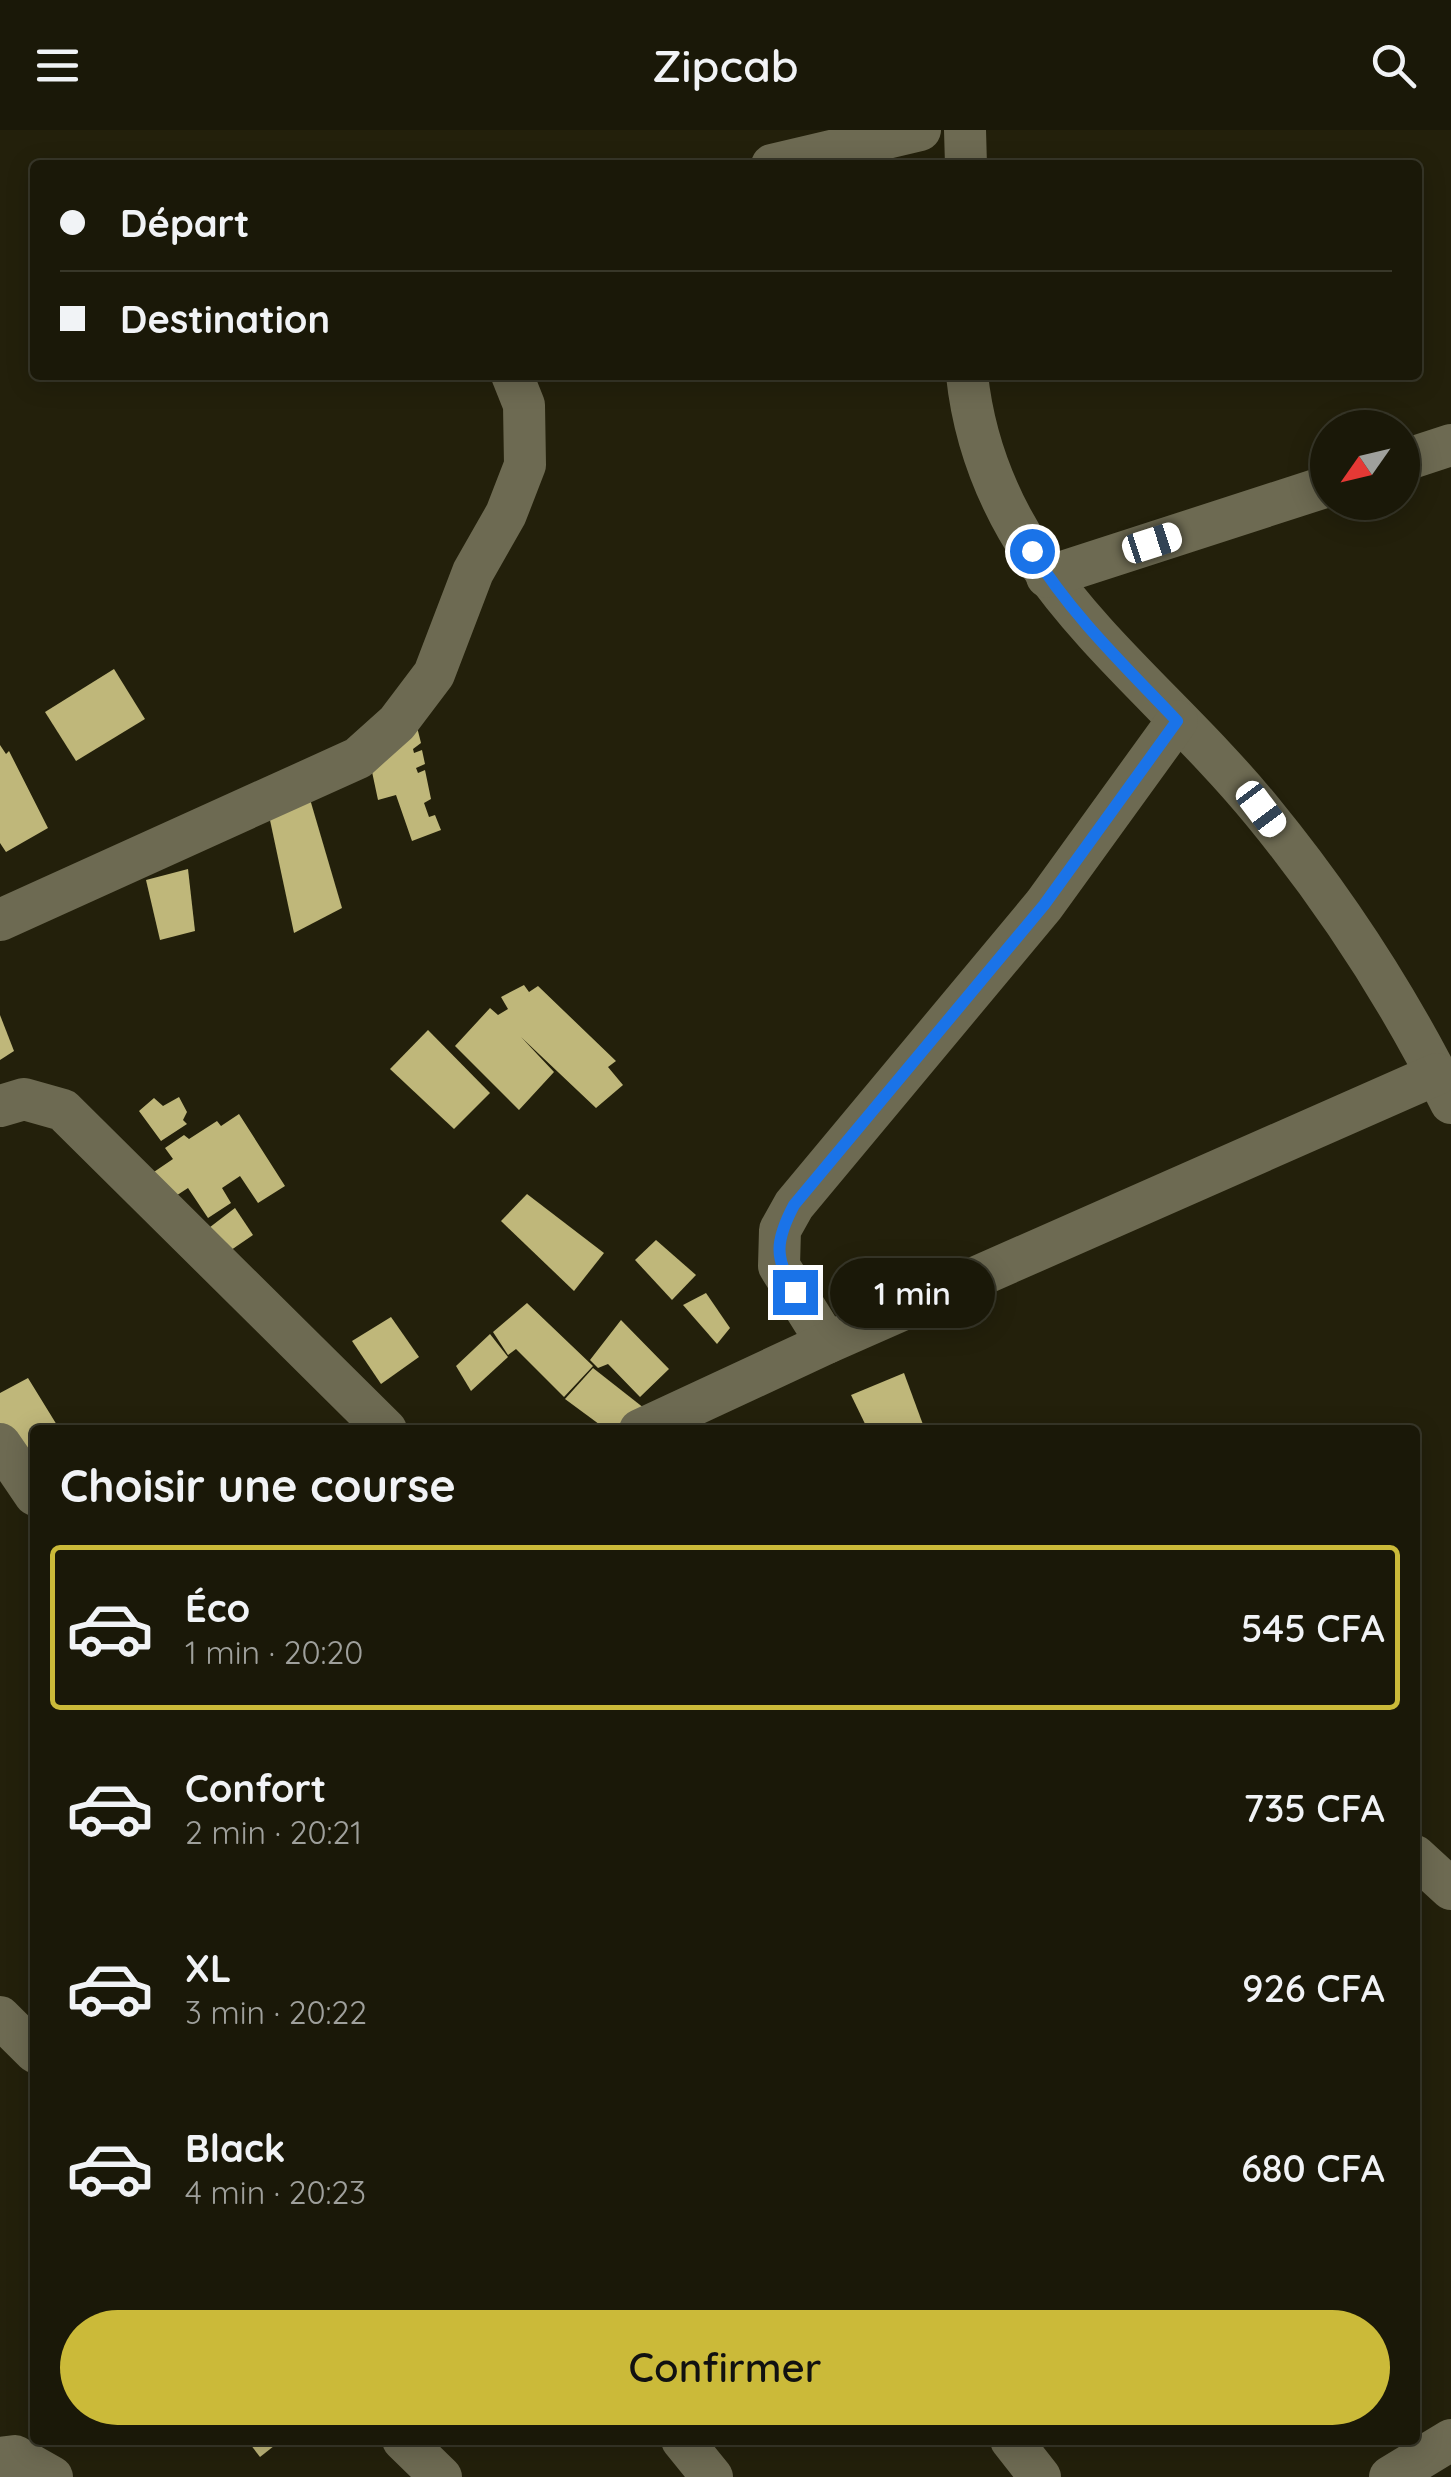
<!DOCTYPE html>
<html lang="fr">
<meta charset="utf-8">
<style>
:root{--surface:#1a1808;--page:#272516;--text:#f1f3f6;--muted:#9fa09c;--line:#383729;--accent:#cbba39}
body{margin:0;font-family:Quicksand,sans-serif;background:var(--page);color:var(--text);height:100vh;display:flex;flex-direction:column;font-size:38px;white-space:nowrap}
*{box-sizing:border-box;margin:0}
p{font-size:32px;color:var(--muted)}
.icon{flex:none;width:55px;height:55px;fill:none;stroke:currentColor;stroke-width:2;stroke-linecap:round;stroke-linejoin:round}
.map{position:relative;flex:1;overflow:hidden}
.sheet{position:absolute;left:30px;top:1295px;width:1390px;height:1020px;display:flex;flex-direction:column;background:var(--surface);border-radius:10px;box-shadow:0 5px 25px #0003,0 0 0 2px var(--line)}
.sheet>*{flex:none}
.top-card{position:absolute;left:30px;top:30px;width:1392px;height:220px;border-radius:10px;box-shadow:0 5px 25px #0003,0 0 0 2px var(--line);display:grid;align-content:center;height:220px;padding:0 30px;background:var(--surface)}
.needle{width:65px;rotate:236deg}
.controls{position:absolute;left:1310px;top:280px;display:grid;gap:20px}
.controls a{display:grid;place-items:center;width:110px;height:110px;border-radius:50%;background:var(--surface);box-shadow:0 5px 25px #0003,0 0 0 2px var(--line);font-size:50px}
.end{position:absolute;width:45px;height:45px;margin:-22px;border:12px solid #1a73e8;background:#fff;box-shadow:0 0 0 5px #fff}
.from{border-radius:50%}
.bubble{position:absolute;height:70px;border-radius:35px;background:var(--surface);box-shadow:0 5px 25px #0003,0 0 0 2px var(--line);font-size:32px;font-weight:600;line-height:70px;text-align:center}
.car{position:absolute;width:30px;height:60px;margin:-30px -15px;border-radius:12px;box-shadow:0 0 8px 2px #0007;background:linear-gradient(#fff 24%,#345 0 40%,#fff 0 76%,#345 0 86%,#fff 0)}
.top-card b{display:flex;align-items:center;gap:35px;height:95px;font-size:38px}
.top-card b+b{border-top:2px solid var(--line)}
.top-card i{width:25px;height:25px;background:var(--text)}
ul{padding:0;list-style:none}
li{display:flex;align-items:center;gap:30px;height:165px;margin:0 20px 15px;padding:0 10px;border:5px solid transparent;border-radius:10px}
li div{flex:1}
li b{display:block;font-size:38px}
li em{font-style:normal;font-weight:600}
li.current{border-color:var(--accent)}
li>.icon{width:90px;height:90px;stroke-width:1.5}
h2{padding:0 30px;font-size:45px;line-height:120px}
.primary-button{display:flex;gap:20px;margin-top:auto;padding:20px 30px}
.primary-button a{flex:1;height:115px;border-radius:60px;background:var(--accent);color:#111;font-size:40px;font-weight:600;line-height:115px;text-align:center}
header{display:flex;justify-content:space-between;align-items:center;height:130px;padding:0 30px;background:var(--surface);font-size:45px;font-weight:600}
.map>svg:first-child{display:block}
.building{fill:#bfb77a}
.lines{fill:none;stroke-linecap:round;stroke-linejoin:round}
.street{stroke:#6d6a52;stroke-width:42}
.route{stroke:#1a73e8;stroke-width:12}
</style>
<header><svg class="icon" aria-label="menu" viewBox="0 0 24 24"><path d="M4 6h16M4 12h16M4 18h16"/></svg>Zipcab<svg class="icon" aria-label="search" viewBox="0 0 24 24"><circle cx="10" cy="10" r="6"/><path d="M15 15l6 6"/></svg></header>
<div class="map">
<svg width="1451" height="2347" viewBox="0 0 1451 2347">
<rect width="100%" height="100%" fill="#23200b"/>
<!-- building -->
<g class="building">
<path d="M114 539 145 589 76 631 45 582Z"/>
<path d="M416 593 421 613 413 619 414 623 422 620 425 634 416 638 418 643 425 640 431 669 424 673 429 687 435 685 441 700 412 711 396 665 378 670 364 604Z"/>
<path d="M0 615 6 624 9 621 48 698 6 722 0 713Z"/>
<path d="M307 659 342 778 294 803 267 676Z"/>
<path d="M188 739 195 801 160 810 146 750Z"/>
<path d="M524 855 529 862 538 856 616 931 608 937 623 955 596 978 521 907 554 942 519 980 455 916 490 878 498 885 508 879 501 867Z"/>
<path d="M0 885 14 921 0 930Z"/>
<path d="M428 900 490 963 454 999 390 939Z"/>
<path d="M179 967 187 982 183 990 187 994 161 1011 139 981 154 968 163 976Z"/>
<path d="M239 984 285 1056 258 1073 240 1046 222 1058 231 1073 208 1088 188 1058 165 1073 148 1046 173 1029 165 1018 184 1005 189 1009 217 991 221 996Z"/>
<path d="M527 1064 604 1123 574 1161 501 1091Z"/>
<path d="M235 1078 253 1105 218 1129 197 1107Z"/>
<path d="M656 1110 696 1145 672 1170 635 1130Z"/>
<path d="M706 1163 730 1198 717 1214 683 1175Z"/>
<path d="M527 1173 593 1236 564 1267 516 1219 508 1225 493 1202Z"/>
<path d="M391 1187 419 1227 381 1254 352 1211Z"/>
<path d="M621 1190 669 1239 640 1267 608 1234 598 1238 590 1230Z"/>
<path d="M490 1204 508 1227 471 1261 456 1236Z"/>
<path d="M593 1238 649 1282 618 1300H607L565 1269Z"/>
<path d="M904 1243 925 1300H868L851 1265Z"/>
<path d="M28 1248 60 1300H35V1326L24 1332 0 1294V1263Z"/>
<path d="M247 2310H278L279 2312 260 2327Z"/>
</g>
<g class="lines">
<!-- street -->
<g class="street">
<path d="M965 0 966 35"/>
<path d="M772 35 920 0"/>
<path d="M967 245C988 444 1146 539 1262 681 1335 770 1400 870 1451 973"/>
<path d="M1402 331 1451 315"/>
<path d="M1047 447 1328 356"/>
<path d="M0 790 358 628 397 593 434 544 473 442 506 384 525 335 524 275 512 245"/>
<path d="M0 976 24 969 63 980 386 1300"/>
<path d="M827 1213 779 1136 780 1100 794 1075 1044 775 1177 591"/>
<path d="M640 1300 827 1213 1437 944"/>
<path d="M0 1314 35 1365"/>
<path d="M1415 1726 1451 1759"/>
<path d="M0 1887 35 1922"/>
<path d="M403 2310 441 2347"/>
<path d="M682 2310 712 2347"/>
<path d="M1011 2310 1040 2347"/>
<path d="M0 2328 15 2326 52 2347"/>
<path d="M1390 2347 1451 2310"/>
</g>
</g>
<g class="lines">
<!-- route -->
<path class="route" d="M795 1162C774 1128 775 1111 794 1075L1044 775 1177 591C1126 537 1071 485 1032 421"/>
</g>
</svg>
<div class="controls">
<a><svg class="needle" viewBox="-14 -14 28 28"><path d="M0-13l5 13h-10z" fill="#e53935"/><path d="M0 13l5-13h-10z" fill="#9fa09c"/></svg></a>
</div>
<i class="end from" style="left:1032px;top:421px"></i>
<i class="end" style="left:795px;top:1162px"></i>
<div class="bubble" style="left:830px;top:1128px;width:165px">1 min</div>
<i class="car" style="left:1152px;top:413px;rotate:72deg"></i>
<i class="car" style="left:1261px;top:679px;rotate:143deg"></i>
<div class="top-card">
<b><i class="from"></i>Départ</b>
<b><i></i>Destination</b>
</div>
<section class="sheet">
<h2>Choisir une course</h2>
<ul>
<li class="current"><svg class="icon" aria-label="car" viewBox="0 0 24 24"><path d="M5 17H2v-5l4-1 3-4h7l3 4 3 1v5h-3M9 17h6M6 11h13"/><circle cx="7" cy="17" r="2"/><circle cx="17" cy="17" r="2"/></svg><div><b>Éco</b><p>1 min · 20:20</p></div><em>545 CFA</em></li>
<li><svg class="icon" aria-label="car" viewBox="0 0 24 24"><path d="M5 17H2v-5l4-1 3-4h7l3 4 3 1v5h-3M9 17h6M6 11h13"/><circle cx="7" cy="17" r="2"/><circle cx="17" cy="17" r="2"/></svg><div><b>Confort</b><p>2 min · 20:21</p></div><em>735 CFA</em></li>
<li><svg class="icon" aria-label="car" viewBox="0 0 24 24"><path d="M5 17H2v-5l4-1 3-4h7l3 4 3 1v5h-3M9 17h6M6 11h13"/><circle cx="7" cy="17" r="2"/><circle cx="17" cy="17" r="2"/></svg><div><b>XL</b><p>3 min · 20:22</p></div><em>926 CFA</em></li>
<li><svg class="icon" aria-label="car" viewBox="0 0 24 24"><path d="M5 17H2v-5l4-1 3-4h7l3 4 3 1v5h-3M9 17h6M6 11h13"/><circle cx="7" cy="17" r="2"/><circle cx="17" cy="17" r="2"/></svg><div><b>Black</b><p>4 min · 20:23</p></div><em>680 CFA</em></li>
</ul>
<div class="primary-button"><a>Confirmer</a></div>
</section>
</div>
